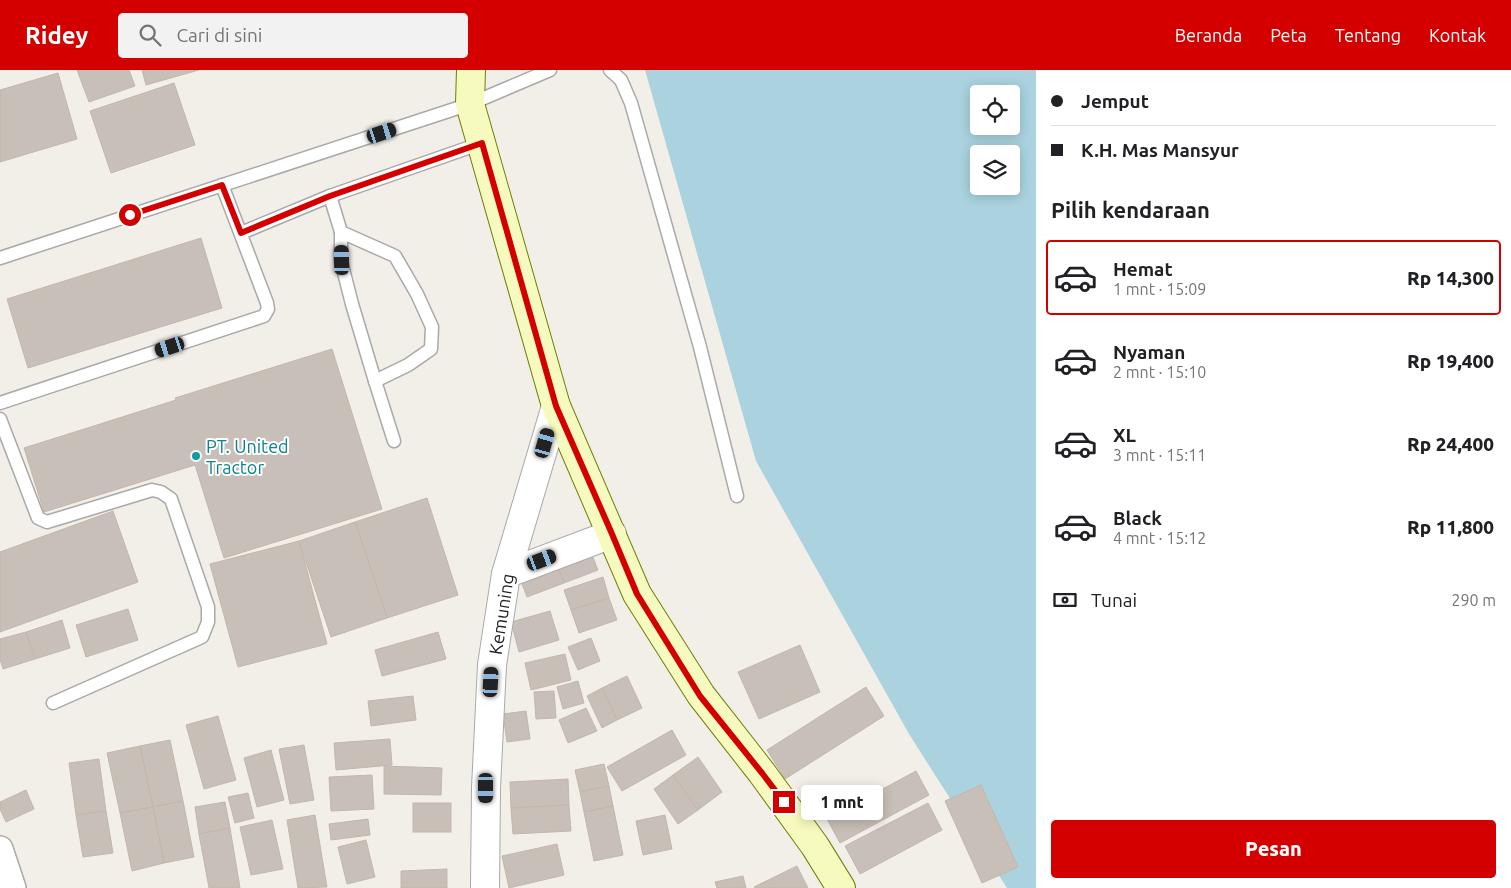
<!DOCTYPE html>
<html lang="id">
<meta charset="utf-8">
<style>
:root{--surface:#fff;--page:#f2f2f2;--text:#202124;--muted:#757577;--line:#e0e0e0;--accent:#d40000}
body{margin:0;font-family:Ubuntu,sans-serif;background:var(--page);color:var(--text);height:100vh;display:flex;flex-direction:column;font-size:19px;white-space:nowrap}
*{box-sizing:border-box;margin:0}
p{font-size:16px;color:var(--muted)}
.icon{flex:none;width:28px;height:28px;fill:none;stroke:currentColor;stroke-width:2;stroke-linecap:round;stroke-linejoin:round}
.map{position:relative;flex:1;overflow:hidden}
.side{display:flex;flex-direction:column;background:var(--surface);width:475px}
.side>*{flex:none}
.hud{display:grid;align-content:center;height:110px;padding:0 15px;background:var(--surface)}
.tools{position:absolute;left:970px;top:15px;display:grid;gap:10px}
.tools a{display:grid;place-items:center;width:50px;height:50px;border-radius:5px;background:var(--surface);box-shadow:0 2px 12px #0003;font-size:25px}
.end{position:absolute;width:22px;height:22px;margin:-11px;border:6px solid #d40000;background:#fff;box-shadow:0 0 0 2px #fff}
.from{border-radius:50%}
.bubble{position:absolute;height:35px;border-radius:5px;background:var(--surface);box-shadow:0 2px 12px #0003;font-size:16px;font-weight:800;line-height:35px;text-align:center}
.car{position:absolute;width:15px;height:30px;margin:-15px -8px;border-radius:6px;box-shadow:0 0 4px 1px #0007;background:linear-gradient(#222 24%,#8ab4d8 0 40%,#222 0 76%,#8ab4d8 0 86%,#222 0)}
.hud b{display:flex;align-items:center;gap:18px;height:48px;font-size:19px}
.hud b+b{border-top:1px solid var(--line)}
.hud i{width:12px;height:12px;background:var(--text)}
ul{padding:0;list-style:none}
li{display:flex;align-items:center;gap:15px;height:75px;margin:0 10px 8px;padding:0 5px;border:2px solid transparent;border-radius:5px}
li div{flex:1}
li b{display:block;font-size:19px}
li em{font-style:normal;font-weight:800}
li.active{border-color:var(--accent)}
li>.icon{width:45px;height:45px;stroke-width:1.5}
h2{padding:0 15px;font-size:22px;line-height:60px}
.pay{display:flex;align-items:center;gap:12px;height:55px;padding:0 15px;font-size:19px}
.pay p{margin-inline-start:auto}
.action{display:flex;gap:10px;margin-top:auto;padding:10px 15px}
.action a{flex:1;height:58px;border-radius:5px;background:var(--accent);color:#fff;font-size:20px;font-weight:800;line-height:58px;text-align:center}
header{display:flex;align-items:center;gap:30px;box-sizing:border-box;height:70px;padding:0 25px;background:var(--accent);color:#fff}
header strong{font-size:24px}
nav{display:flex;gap:28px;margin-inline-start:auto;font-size:18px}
.search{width:350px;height:45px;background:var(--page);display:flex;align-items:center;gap:12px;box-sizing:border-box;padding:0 18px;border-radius:5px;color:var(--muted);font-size:19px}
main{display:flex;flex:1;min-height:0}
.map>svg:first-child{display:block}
.water{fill:#aad3df;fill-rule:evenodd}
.building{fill:#c7bfb8;stroke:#c4b6ab}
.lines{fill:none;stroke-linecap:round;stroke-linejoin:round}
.service-casing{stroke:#a9a9a9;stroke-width:15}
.minor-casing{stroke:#a9a9a9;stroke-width:28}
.tertiary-casing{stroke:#a9a9a9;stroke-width:30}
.secondary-casing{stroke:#707d05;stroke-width:30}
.service{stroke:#fff;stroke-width:12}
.minor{stroke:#fff;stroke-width:25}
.tertiary{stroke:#fff;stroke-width:28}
.secondary{stroke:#f7fabf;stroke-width:28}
.route{stroke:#d40000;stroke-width:6}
.culture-dot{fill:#0f9aa8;stroke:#fff;stroke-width:2}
.labels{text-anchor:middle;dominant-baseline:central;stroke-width:4;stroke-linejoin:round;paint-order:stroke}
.culture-label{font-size:18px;fill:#0d838f;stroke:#fff;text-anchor:start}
.street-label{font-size:18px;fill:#222;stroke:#fff}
</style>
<header>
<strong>Ridey</strong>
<div class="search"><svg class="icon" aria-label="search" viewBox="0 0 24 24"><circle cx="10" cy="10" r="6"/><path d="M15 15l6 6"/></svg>Cari di sini</div>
<nav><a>Beranda</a><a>Peta</a><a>Tentang</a><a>Kontak</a></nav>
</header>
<main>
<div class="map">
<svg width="1036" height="818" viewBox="0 0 1036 818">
<rect width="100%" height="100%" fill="#f2efe9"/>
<!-- water -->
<path class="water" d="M645 0H1036V818H1007L909 664 756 391ZM979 24H1011V56H979ZM979 84H1011V116H979Z"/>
<!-- building -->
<g class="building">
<path d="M77 0H129L135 16 89 32Z"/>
<path d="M142 0H199L146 15Z"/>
<path d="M58 3 77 69 0 92V20Z"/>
<path d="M174 13 195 75 111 103 90 41Z"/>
<path d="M201 168 222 238 28 298 7 229Z"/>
<path d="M332 279 382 439 224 488 195 395 44 442 24 378 176 330 175 328Z"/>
<path d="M427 428 458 525 387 548 355 452Z"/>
<path d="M113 441 138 512 0 562V482Z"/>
<path d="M355 452 387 548 331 567 299 471Z"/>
<path d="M299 471 327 574 238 597 210 494Z"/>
<path d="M590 480 598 500 564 513 556 492Z"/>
<path d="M556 492 564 513 527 527 519 506Z"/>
<path d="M603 507 609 528 571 540 564 520Z"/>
<path d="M609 528 617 550 579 563 571 540Z"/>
<path d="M128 539 138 570 86 587 76 555Z"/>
<path d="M550 541 559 570 519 582 511 552Z"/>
<path d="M62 550 70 578 35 589 26 562Z"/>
<path d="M26 562 35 589 3 599 0 589V569Z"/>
<path d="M438 562 446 589 382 606 375 580Z"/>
<path d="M591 568 600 591 578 600 568 577Z"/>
<path d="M800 575 820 622 759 649 738 602Z"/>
<path d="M565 584 571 610 531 620 525 593Z"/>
<path d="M627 606 642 638 617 650 602 618Z"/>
<path d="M578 611 584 633 563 639 557 617Z"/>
<path d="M866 617 884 646 785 709 767 680Z"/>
<path d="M602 618 617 650 602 658 587 626Z"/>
<path d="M554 621 556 648 536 649 534 622Z"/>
<path d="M413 626 416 650 371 656 368 631Z"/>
<path d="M586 638 597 661 568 673 559 650Z"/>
<path d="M526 641 530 669 507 672 503 644Z"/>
<path d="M218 646 236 710 204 719 186 655Z"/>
<path d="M672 660 686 685 622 721 607 697Z"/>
<path d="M390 669 392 695 336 700 334 673Z"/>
<path d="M170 670 183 731 153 737 140 676Z"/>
<path d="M304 675 314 730 290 734 279 679Z"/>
<path d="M140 676 153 737 120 743 107 683Z"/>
<path d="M271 680 284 730 257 737 244 688Z"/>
<path d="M698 687 722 722 698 740 673 705Z"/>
<path d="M99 689 106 741 76 745 69 693Z"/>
<path d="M604 694 609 716 580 722 575 700Z"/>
<path d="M384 696 442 698 441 725 384 724Z"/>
<path d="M916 701 929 725 840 773 827 749Z"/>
<path d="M372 705 374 739 331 741 329 707Z"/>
<path d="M673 705 698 740 678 754 654 719Z"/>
<path d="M568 709 569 735 511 738 510 712Z"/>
<path d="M981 715 1018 797 982 813 945 731Z"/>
<path d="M609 716 613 736 584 742 580 722Z"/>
<path d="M26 720 34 739 6 752 0 739V732Z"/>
<path d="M248 723 254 748 235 753 228 727Z"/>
<path d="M183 731 194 787 164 793 153 737Z"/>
<path d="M225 732 230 758 199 764 195 737Z"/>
<rect x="413" y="733" width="38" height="29"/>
<path d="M928 733 942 760 860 804 845 776Z"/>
<path d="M569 735 571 761 513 764 511 738Z"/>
<path d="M613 736 623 785 594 791 584 742Z"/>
<path d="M153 737 164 793 132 801 120 743Z"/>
<path d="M106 741 113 783 83 787 76 745Z"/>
<path d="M315 745 327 817 298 818 287 750Z"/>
<path d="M665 745 672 779 643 785 636 751Z"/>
<path d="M368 749 370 765 331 770 329 754Z"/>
<path d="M272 750 283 799 251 805 240 757Z"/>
<path d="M230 758 240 818H209L199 764Z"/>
<path d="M366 770 375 807 347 814 338 777Z"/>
<path d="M557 774 564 805 509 818 502 786Z"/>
<path d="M797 796 808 818H755L754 817Z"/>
<path d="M447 799V818H401V801Z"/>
<path d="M743 806 746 818H717L715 812Z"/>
</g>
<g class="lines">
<defs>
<g id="service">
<path d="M610 0 621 10 631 33 700 277 737 426"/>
<path d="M330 126 341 162"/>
<path d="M341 162 395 186 417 224 432 257 431 279 408 295 375 311 352 234 341 191Z"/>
<path d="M241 163 330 126 482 73"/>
<path d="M0 188 470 34 550 0"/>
<path d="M375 311 394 371"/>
<path d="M0 333 264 246 268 239 267 233 222 115"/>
<path d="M0 349 38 448 47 452 152 420 161 422 171 429 208 537V552L202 567 53 633"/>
</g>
<path id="minor" d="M0 779 13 818"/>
<g id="tertiary">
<path d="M506 504 612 464"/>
<path d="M485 818 486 718 492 595 506 504 556 336"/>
</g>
<path id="secondary" d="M471 0 470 34 556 336 637 524 701 625 762 703 815 776 841 818"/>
</defs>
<!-- service casing -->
<use href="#service" class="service-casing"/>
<!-- minor casing -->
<use href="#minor" class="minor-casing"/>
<!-- tertiary casing -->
<use href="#tertiary" class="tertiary-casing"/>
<!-- secondary casing -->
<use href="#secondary" class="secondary-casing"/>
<!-- service -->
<use href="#service" class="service"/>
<!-- minor -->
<use href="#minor" class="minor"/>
<!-- tertiary -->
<use href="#tertiary" class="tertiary"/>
<!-- secondary -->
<use href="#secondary" class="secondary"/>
</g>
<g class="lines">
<!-- route -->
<path class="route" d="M130 145 222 115 241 163 330 126 482 73 556 336 612 464 637 524 700 626 762 703 784 732"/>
</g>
<!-- markers -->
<circle class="culture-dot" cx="196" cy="386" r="5"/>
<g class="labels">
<!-- culture labels -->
<g class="culture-label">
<text x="206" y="376">PT. United<tspan x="206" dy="21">Tractor</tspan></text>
</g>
<!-- street labels -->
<g class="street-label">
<text transform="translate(501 544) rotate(-81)">Kemuning</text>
</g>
</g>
</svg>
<div class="tools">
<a><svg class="icon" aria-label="locate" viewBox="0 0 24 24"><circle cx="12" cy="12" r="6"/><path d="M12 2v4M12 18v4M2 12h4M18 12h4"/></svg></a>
<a><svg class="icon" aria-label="layers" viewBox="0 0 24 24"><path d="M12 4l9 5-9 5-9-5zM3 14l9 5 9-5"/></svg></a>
</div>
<i class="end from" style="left:130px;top:145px"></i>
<i class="end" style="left:784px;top:732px"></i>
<div class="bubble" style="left:801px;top:715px;width:82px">1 mnt</div>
<i class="car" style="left:382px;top:63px;rotate:72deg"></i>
<i class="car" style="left:342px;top:190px;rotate:359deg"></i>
<i class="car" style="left:170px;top:277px;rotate:252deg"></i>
<i class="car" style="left:545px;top:373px;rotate:16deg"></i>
<i class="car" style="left:542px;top:490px;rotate:69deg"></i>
<i class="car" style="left:491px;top:612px;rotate:3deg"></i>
<i class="car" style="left:486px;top:718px;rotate:180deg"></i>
</div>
<section class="side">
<div class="hud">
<b><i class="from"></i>Jemput</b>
<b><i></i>K.H. Mas Mansyur</b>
</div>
<h2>Pilih kendaraan</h2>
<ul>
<li class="active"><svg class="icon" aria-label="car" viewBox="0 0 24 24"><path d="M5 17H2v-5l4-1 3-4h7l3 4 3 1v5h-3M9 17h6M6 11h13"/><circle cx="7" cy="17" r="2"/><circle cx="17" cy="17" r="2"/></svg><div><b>Hemat</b><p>1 mnt · 15:09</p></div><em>Rp 14,300</em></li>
<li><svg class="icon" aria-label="car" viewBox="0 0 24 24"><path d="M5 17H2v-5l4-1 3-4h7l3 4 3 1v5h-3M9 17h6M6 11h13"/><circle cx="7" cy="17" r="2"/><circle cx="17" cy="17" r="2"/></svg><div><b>Nyaman</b><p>2 mnt · 15:10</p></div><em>Rp 19,400</em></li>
<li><svg class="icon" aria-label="car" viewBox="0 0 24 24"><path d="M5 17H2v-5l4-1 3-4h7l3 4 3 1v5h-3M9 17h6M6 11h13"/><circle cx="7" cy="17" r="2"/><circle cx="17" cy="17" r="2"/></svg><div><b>XL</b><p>3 mnt · 15:11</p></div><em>Rp 24,400</em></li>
<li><svg class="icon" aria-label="car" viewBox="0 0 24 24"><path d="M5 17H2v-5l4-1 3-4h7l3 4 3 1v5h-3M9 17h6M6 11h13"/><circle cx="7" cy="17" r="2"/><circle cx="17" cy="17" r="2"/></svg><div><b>Black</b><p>4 mnt · 15:12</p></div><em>Rp 11,800</em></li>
</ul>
<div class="pay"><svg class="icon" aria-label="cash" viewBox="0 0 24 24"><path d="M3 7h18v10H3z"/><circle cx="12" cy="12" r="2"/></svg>Tunai<p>290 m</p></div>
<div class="action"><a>Pesan</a></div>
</section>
</main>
